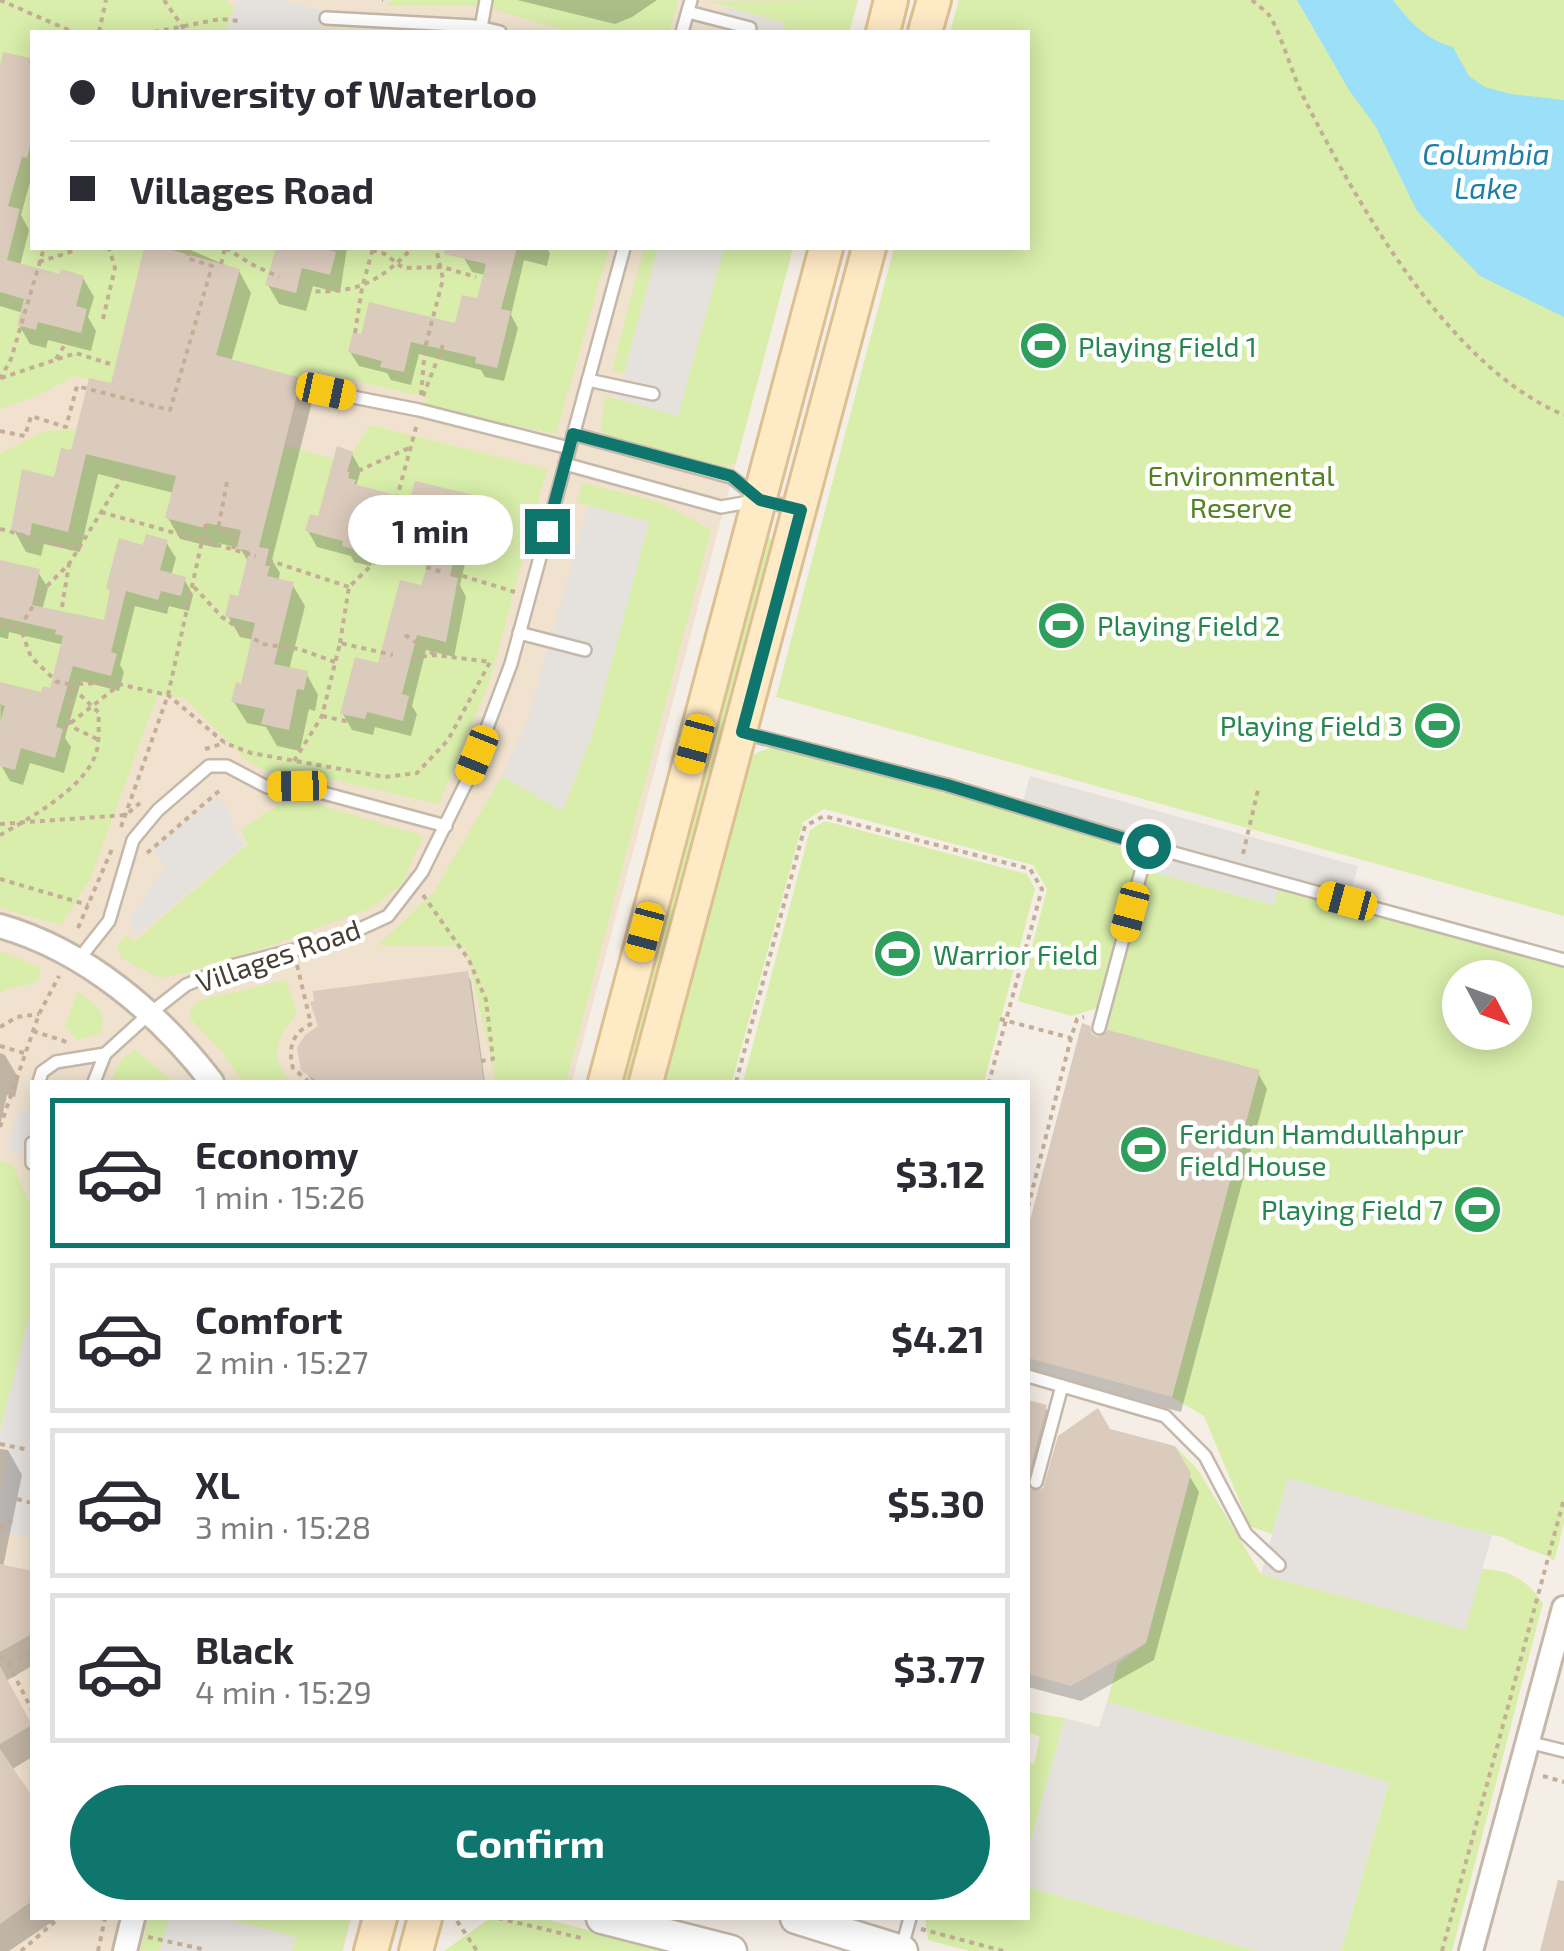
<!DOCTYPE html>
<meta charset="utf-8">
<style>
:root{--surface:#fff;--page:#f2f2f3;--text:#2b2b33;--muted:#7c7c81;--line:#e1e1e2;--accent:#0f766e}
body{margin:0;font-family:"Exo 2",sans-serif;background:var(--page);color:var(--text);height:100vh;display:flex;flex-direction:column;font-size:38px;white-space:nowrap}
*{box-sizing:border-box;margin:0}
p{font-size:32px;color:var(--muted)}
.icon{flex:none;width:55px;height:55px;fill:none;stroke:currentColor;stroke-width:2;stroke-linecap:round;stroke-linejoin:round}
.map{position:relative;flex:1;overflow:hidden}
.sheet{position:absolute;left:30px;top:1080px;width:1000px;height:840px;display:flex;flex-direction:column;background:var(--surface);border-radius:0px;box-shadow:0 5px 25px #0003}
.sheet>*{flex:none}
.banner{position:absolute;left:30px;top:30px;width:1000px;height:220px;border-radius:0px;box-shadow:0 5px 25px #0003;display:grid;align-content:center;height:220px;padding:0 40px;background:var(--surface)}
.needle{width:65px;rotate:131deg}
.tools{position:absolute;left:1442px;top:960px;display:grid;gap:20px}
.tools a{display:grid;place-items:center;width:90px;height:90px;border-radius:50%;background:var(--surface);box-shadow:0 5px 25px #0003;font-size:50px}
.end{position:absolute;width:45px;height:45px;margin:-22px;border:12px solid #0f766e;background:#fff;box-shadow:0 0 0 5px #fff}
.from{border-radius:50%}
.bubble{position:absolute;height:70px;border-radius:35px;background:var(--surface);box-shadow:0 5px 25px #0003;font-size:32px;font-weight:700;line-height:70px;text-align:center}
.car{position:absolute;width:30px;height:60px;margin:-30px -15px;border-radius:12px;box-shadow:0 0 8px 2px #0007;background:linear-gradient(#f5c518 24%,#345 0 40%,#f5c518 0 76%,#345 0 86%,#f5c518 0)}
.banner b{display:flex;align-items:center;gap:35px;height:95px;font-size:38px}
.banner b+b{border-top:2px solid var(--line)}
.banner i{width:25px;height:25px;background:var(--text)}
ul{padding:18px 0 0;list-style:none}
li{display:flex;align-items:center;gap:30px;height:150px;margin:0 20px 15px;padding:0 20px;border:5px solid var(--line);border-radius:0px}
li div{flex:1}
li b{display:block;font-size:38px}
li em{font-style:normal;font-weight:700}
li.current{border-color:var(--accent)}
li>.icon{width:90px;height:90px;stroke-width:1.5}
.action{display:flex;gap:20px;margin-top:auto;padding:20px 40px}
.action a{flex:1;height:115px;border-radius:60px;background:var(--accent);color:#fff;font-size:40px;font-weight:700;line-height:115px;text-align:center}
.map>svg:first-child{display:block}
.education{fill:#f0e2ce}
.green{fill:#d8eeaa;fill-rule:evenodd}
.parking{fill:#e5e2de}
.water{fill:#9bdff8}
.shadow{fill:#0003}
.building{fill:#dbcbbd}
.lines{fill:none;stroke-linecap:round;stroke-linejoin:round}
.service-casing{stroke:#c4b8aa;stroke-width:16}
.minor-casing{stroke:#c4b8aa;stroke-width:28}
.tertiary-casing{stroke:#c4b8aa;stroke-width:35}
.secondary-casing{stroke:#ddc092;stroke-width:38}
.path{stroke:#c5ae97;stroke-width:4;stroke-dasharray:5 5;stroke-linecap:butt}
.service{stroke:#fff;stroke-width:11}
.minor{stroke:#fff;stroke-width:22}
.tertiary{stroke:#fff;stroke-width:30}
.secondary{stroke:#ffeac6;stroke-width:32}
.route{stroke:#0f766e;stroke-width:12}
.labels{text-anchor:middle;dominant-baseline:central;stroke-width:9;stroke-linejoin:round;paint-order:stroke}
.leisure-label{font-size:28px;fill:#27864d;stroke:#fff;text-anchor:start}
.park-label{font-size:28px;fill:#528121;stroke:#fff}
.street-label{font-size:28px;fill:#483e34;stroke:#fff}
.water-label{font-size:30px;font-style:italic;fill:#1f7fa7;stroke:#fff}
</style>
<div class="map">
<svg width="1564" height="1951" viewBox="0 0 1564 1951">
<rect width="100%" height="100%" fill="#f5eee6"/>
<!-- education -->
<path class="education" d="M0 0H858L849 32H32V248H793L572 1082H32V1918H351L343 1951H0Z"/>
<!-- green -->
<g class="green">
<path d="M0 0H227L226 3 234 6 225 32H32V248H609L556 434 425 407 427 397 304 369 301 378 216 355 240 270 180 252H143L111 383 74 376 38 395 0 409Z"/>
<path d="M392 0H678L669 32H572L481 6H387Z"/>
<path d="M858 0 849 32H783L784 23 708 1Z"/>
<path d="M959 0H1564V916L776 697 894 248H1028V32H950Z"/>
<path d="M644 248H658L624 373 612 370Z"/>
<path d="M724 248H793L736 462 724 469 608 437 601 430 605 396 678 415Z"/>
<path d="M370 425 547 469 489 683 439 804 300 772H269L250 763 183 697 157 696 90 879 61 925 0 908V454L44 431 76 429 71 450 176 476 166 518 204 528 206 523 262 533 285 445 334 459 347 471 353 452Z"/>
<path d="M583 483 660 502 711 530 566 1082H496L466 947 378 945 434 892 502 776 563 810 592 735 649 522 576 502Z"/>
<path d="M766 537 772 540 773 545 632 1082H617Z"/>
<path d="M774 747 800 749 1074 826 1122 848 1135 869 1097 1008 1072 1016 1018 1001 1047 889 1033 865 824 809 803 822 732 1082H659L744 762 758 752Z"/>
<path d="M314 803 423 836 401 885 373 907 280 942 185 973 159 978 121 958 117 946 126 935 135 941 248 844 241 830 279 804Z"/>
<path d="M825 821 1027 874 1035 889 984 1082H743L810 830Z"/>
<path d="M1153 872 1273 905 1279 888 1564 966V1524L1554 1561C1541 1551 1536 1553 1523 1547 1510 1542 1506 1536 1492 1535L1288 1479 1272 1534 1250 1526 1204 1416 1172 1397 1259 1071 1103 1029 1146 874ZM1460 978H1515V1032H1460Z"/>
<path d="M0 951 40 967V978C28 990 12 983 0 993Z"/>
<path d="M286 980 297 1013C278 1037 265 1058 292 1082H243L219 1048 190 1018V1009L200 1000Z"/>
<path d="M78 991 98 1008 103 1018 101 1033 77 1040 65 1026Z"/>
<path d="M135 1050 170 1079 173 1082H110L122 1059Z"/>
<path d="M0 1161 12 1164 32 1208V1306L0 1430Z"/>
<path d="M1175 1446 1198 1470 1261 1574 1465 1629 1482 1569C1511 1570 1527 1580 1543 1603L1452 1951H1341L1389 1782 1107 1702 1118 1663 1146 1643 1191 1474Z"/>
<path d="M1028 1712 1065 1718 1028 1851V1762L1034 1764 1040 1737 1028 1732Z"/>
<path d="M1028 1887 1257 1951H969L928 1940 925 1918H1028Z"/>
<path d="M149 1918H169L160 1951H140Z"/>
<path d="M223 1918H350L342 1951H292L295 1936Z"/>
<path d="M490 1918H542L667 1951H444Z"/>
</g>
<!-- parking -->
<g class="parking">
<path d="M238 0H281L325 11 318 32H225Z"/>
<path d="M724 7 785 23 783 32H717Z"/>
<path d="M658 248H724L678 416 617 399Z"/>
<path d="M588 506 649 522 592 735 562 811 502 776 528 718Z"/>
<path d="M1030 776 1358 866 1347 907 1279 888 1274 905 1153 872 1161 843 1022 804Z"/>
<path d="M217 796 227 808 235 833 245 844 138 935 128 922 165 866 153 850Z"/>
<path d="M18 1111 32 1115V1157L7 1150Z"/>
<path d="M32 1306V1538L0 1531V1493L9 1449 0 1445V1430Z"/>
<path d="M1288 1478 1492 1535 1465 1630 1261 1574Z"/>
<path d="M1107 1702 1389 1782 1341 1951H1257L1028 1887V1851L1065 1718 1099 1727Z"/>
<path d="M169 1918H223L296 1937 292 1951H160Z"/>
</g>
<!-- water -->
<path class="water" d="M1297 0H1393C1410 22 1426 40 1453 47L1469 76 1485 87 1510 94 1564 100V317L1480 276 1417 211 1376 127 1349 90Z"/>
<!-- shadow -->
<g class="shadow">
<path d="M517 0H657L632 17 615 24Z"/>
<path d="M5 55 32 61V175L21 215 29 230 20 266 62 277 83 278 94 297 88 317 96 331 91 351 48 340 46 348 30 344 19 325 23 313 0 306V85Z"/>
<path d="M147 248H186L239 271 251 293 231 362 299 380 312 402 272 560 280 573 278 581 292 584 305 606 289 670 306 673 318 695 315 711 309 709 300 751 277 746 266 727 247 723 234 702 243 686 254 640 240 637 228 616 240 599 249 563 240 548 218 543 217 548 180 539 168 518 174 493 98 474 80 552 44 544 41 556 26 552 14 530 56 480 113 386Z"/>
<path d="M278 248H347L340 293 313 286 306 311 279 304 268 285Z"/>
<path d="M466 248H546L550 253 547 266 524 260 511 315 518 328 504 381 485 377 481 370 419 354 411 385 391 380 387 373 359 366 350 352 457 326 479 301 485 275 472 272 464 258Z"/>
<path d="M352 454 361 470 356 486 412 502 472 498 481 514 476 534H472L460 585 466 597 454 657 426 650 412 706 417 714 411 736 375 727 373 735 352 730 343 714 380 666 423 588 435 551 379 537 371 566 354 562 351 556 317 547 308 531 320 519Z"/>
<path d="M166 542 176 558 171 576 184 579 193 595 189 611 169 606 167 614 135 606 120 665 124 672 119 691 81 681 65 738 71 747 64 773 30 763 23 785 10 781 1 765 0 685 43 695 51 691 64 645 9 632 8 639 0 637V563L38 572 48 588 42 610 106 623 112 594 108 588 145 548Z"/>
<path d="M467 974 471 981 485 1082H313L305 1071Z"/>
<path d="M1084 1027 1094 1038 1258 1073 1267 1089 1181 1412 1031 1372 1028 1384V1238Z"/>
<path d="M0 1053 5 1055 19 1079 15 1097 7 1095 0 1126Z"/>
<path d="M1028 1403 1045 1407 1055 1424 1036 1493H1040L1109 1431 1173 1448 1199 1492 1154 1660 1081 1701 1028 1687Z"/>
<path d="M0 1449 8 1450 22 1475 3 1567 32 1574V1666L6 1681 32 1729V1757L11 1770 32 1803V1918H58L9 1951H0Z"/>
</g>
<!-- building -->
<g class="building">
<path d="M3 52 30 58 29 63 32 64V139L27 158 22 157 8 206 20 209 7 260 60 274 61 269 84 276 76 306 87 309 81 333 38 322 36 330 17 325 24 299 0 292V65Z"/>
<path d="M144 248H164L240 269 216 355 301 378 259 547 269 549 265 566H270L267 576 294 582 274 664 308 671 304 690 297 689 289 730 261 724 265 709 231 702 236 682 241 684 255 623 225 616 230 594 238 596 249 551 237 548 241 530 206 523 205 528 165 518 176 476 86 454 68 532 32 523 30 536 11 530 22 469 54 477 61 448 71 450 89 378 111 383Z"/>
<path d="M276 248H330L329 250 336 252 330 275 302 268 296 293 265 285Z"/>
<path d="M445 248H517L501 309 511 311 497 368 475 363 476 357 411 342 404 372 380 367 382 361 348 352 353 332 361 334 369 302 455 323 462 295 477 298 486 264 444 254Z"/>
<path d="M337 446 353 452 347 472H350L348 478 356 480 354 484 410 499 415 481 474 495 467 519H464L450 576 458 578 446 642 417 635 402 694 409 696 403 721 367 712 365 719 340 714 355 657 378 663 400 580 421 585 434 545 429 544 431 538 370 522 362 551 342 546 343 541 305 531 310 514 318 516Z"/>
<path d="M146 534 168 540 160 570 186 577 181 596 161 591 158 600 126 591 111 652 117 654 111 676 73 666 56 727 63 729 55 758 21 748 15 770 0 766V722L5 706 0 704V682L41 692 43 686 50 688 63 636 55 634 56 630 0 617V560L40 569 32 605 104 620 110 590 106 588 119 538 143 545Z"/>
<path d="M468 971 484 1082H319L301 1071 297 1048 305 1035 318 1026 310 1002 314 1001 313 991Z"/>
<path d="M1082 1023 1090 1026 1092 1034 1098 1037 1108 1030 1260 1070 1172 1397 1028 1358V1228Z"/>
<path d="M1028 1400 1047 1405 1028 1478Z"/>
<path d="M1098 1408 1110 1429 1175 1446 1191 1473 1146 1643 1071 1686 1028 1674V1486L1035 1491 1043 1488 1058 1436Z"/>
<path d="M0 1564 32 1571V1634L0 1652Z"/>
<path d="M0 1666 32 1725 0 1744Z"/>
<path d="M0 1749 32 1796V1901L0 1924Z"/>
<path d="M1558 1880 1564 1881V1951H1540Z"/>
</g>
<g class="lines">
<defs>
<g id="service">
<path d="M688 12 750 28"/>
<path d="M326 18 474 26 500 32"/>
<path d="M481 28 486 0"/>
<path d="M682 32 691 0"/>
<path d="M588 380 653 394"/>
<path d="M312 389 419 410 569 448"/>
<path d="M573 434 731 477 757 497"/>
<path d="M565 464 721 507 760 500 794 508"/>
<path d="M519 633 585 650"/>
<path d="M744 733 947 785 1148 846 1564 960"/>
<path d="M79 959 109 921 133 840 158 810 209 766H227L267 787 297 786 446 826"/>
<path d="M1099 1028 1148 846"/>
<path d="M39 1082 42 1072 56 1062 105 1054 149 1014 186 985 231 966 338 939 388 916 422 872 467 781 511 664 624 248"/>
<path d="M94 1082 105 1054"/>
<path d="M32 1143V1163"/>
<path d="M1028 1376 1165 1416 1205 1456 1246 1534 1279 1565"/>
<path d="M1036 1482 1062 1386"/>
<path d="M1528 1742 1564 1751"/>
<path d="M902 1947 910 1918"/>
</g>
<g id="minor">
<path d="M0 926C85 950 159 1013 212 1082"/>
<path d="M125 1951 133 1918"/>
<path d="M1471 1951 1564 1608"/>
</g>
<g id="tertiary">
<path d="M602 1918 731 1951"/>
<path d="M796 1918 902 1951"/>
</g>
<g id="secondary">
<path d="M883 32 891 0"/>
<path d="M925 32 934 0"/>
<path d="M605 1082 826 248"/>
<path d="M646 1082 869 248"/>
<path d="M371 1951 380 1918"/>
<path d="M416 1951 425 1918"/>
</g>
</defs>
<!-- service casing -->
<use href="#service" class="service-casing"/>
<!-- minor casing -->
<use href="#minor" class="minor-casing"/>
<!-- tertiary casing -->
<use href="#tertiary" class="tertiary-casing"/>
<!-- secondary casing -->
<use href="#secondary" class="secondary-casing"/>
<!-- path -->
<g class="path">
<path d="M0 0 73 32"/>
<path d="M164 0 186 32"/>
<path d="M382 0H383"/>
<path d="M1252 0C1257 5 1265 10 1269 15 1281 32 1293 78 1305 100 1359 207 1449 367 1564 415"/>
<path d="M99 32 106 0"/>
<path d="M154 32 220 19 240 21"/>
<path d="M72 248H95"/>
<path d="M202 248H204"/>
<path d="M226 248 251 264 279 277"/>
<path d="M372 250 385 254 403 268 442 267 476 277"/>
<path d="M39 262 76 250"/>
<path d="M221 264 225 248"/>
<path d="M299 282 308 291C356 294 380 282 412 248"/>
<path d="M103 319 115 268 109 248"/>
<path d="M355 333 362 288 373 248"/>
<path d="M56 359 69 338"/>
<path d="M1 378 76 353 110 364"/>
<path d="M0 379 11 359 44 248"/>
<path d="M421 395 425 348 443 279 436 248"/>
<path d="M423 396 443 345"/>
<path d="M0 431 25 436 31 416 66 427 77 386 170 410 212 266 187 258 190 248"/>
<path d="M349 475 409 448"/>
<path d="M227 482 218 529 238 534 233 549"/>
<path d="M101 512 256 556"/>
<path d="M0 529 78 550"/>
<path d="M432 548 426 567 442 572"/>
<path d="M381 556 419 544 433 548"/>
<path d="M268 560 349 587"/>
<path d="M453 573 515 592"/>
<path d="M194 587 222 617 262 644 299 649 335 662"/>
<path d="M62 607 69 564"/>
<path d="M0 623 20 627"/>
<path d="M405 635 435 655"/>
<path d="M340 643 349 587 381 556 417 424"/>
<path d="M412 658 435 655 491 662"/>
<path d="M322 716 350 722"/>
<path d="M63 729 119 685"/>
<path d="M97 739 76 729 69 721V684L113 683 168 695 225 743 251 753 385 777 417 773 448 740 490 662"/>
<path d="M205 749 225 743"/>
<path d="M294 761 322 716 340 643 393 655"/>
<path d="M0 824 126 815 140 803"/>
<path d="M121 827 168 695 206 523"/>
<path d="M0 835C30 818 85 788 96 753 100 741 98 725 99 713L69 684 57 682 31 657 20 627 43 590 69 564 127 470"/>
<path d="M147 853 219 791"/>
<path d="M1243 854 1258 790"/>
<path d="M0 879 88 905"/>
<path d="M423 895 469 960 486 1000 493 1059 481 1061"/>
<path d="M78 928 112 849"/>
<path d="M297 965 311 1024"/>
<path d="M1000 1019 1071 1038"/>
<path d="M0 1027 17 1017 39 1014"/>
<path d="M33 1031 70 1043"/>
<path d="M0 1046 24 1053"/>
<path d="M309 1082 293 1068C287 1045 294 1030 316 1022"/>
<path d="M736 1082 805 826 824 816 1030 869 1042 889 989 1082"/>
<path d="M0 1127 39 1014 59 976"/>
<path d="M1028 1207 1071 1038 1077 1019 1084 1017"/>
<path d="M0 1444 29 1450"/>
<path d="M17 1499 32 1503"/>
<path d="M0 1528 12 1520"/>
<path d="M0 1657 8 1663 32 1710"/>
<path d="M8 1663 32 1654"/>
<path d="M1543 1776 1564 1782"/>
<path d="M498 1918 585 1939"/>
<path d="M457 1921 477 1951"/>
<path d="M921 1929 1003 1951"/>
<path d="M148 1937 202 1949"/>
<path d="M21 1951 59 1918"/>
<path d="M98 1951 105 1918"/>
<path d="M1442 1951 1564 1499"/>
</g>
<!-- service -->
<use href="#service" class="service"/>
<!-- minor -->
<use href="#minor" class="minor"/>
<!-- tertiary -->
<use href="#tertiary" class="tertiary"/>
<!-- secondary -->
<use href="#secondary" class="secondary"/>
</g>
<g class="lines">
<!-- route -->
<path class="route" d="M547 531 573 434 731 476 760 500 801 510 742 732 947 785 1148 846"/>
</g>
<!-- icons -->
<defs>
<symbol id="stadium-disc" viewBox="-11 -11 22 22"><circle r="9.5" fill="#2e9e5b" stroke="#fff"/><path d="M0-5a6.5 5 0 1 0 0 10a6.5 5 0 1 0 0-10ZM-3.5-1.8h7v3.6h-7Z" fill="#fff"/></symbol>
</defs>
<g fill-rule="evenodd">
<use href="#stadium-disc" x="1016" y="318" width="55" height="55"/>
<use href="#stadium-disc" x="1034" y="598" width="55" height="55"/>
<use href="#stadium-disc" x="1410" y="698" width="55" height="55"/>
<use href="#stadium-disc" x="870" y="926" width="55" height="55"/>
<use href="#stadium-disc" x="1116" y="1122" width="55" height="55"/>
<use href="#stadium-disc" x="1450" y="1182" width="55" height="55"/>
</g>
<g class="labels">
<!-- leisure labels -->
<g class="leisure-label">
<text x="1078" y="346">Playing Field 1</text>
<text x="1097" y="625">Playing Field 2</text>
<text x="1403" y="725" text-anchor="end">Playing Field 3</text>
<text x="933" y="954">Warrior Field</text>
<text x="1179" y="1133">Feridun Hamdullahpur<tspan x="1179" dy="32">Field House</tspan></text>
<text x="1443" y="1209" text-anchor="end">Playing Field 7</text>
</g>
<!-- park labels -->
<g class="park-label">
<text x="1241" y="475">Environmental<tspan x="1241" dy="32">Reserve</tspan></text>
</g>
<!-- street labels -->
<g class="street-label">
<text transform="translate(278 955) rotate(-19)">Villages Road</text>
</g>
<!-- water labels -->
<g class="water-label">
<text x="1486" y="153">Columbia<tspan x="1486" dy="34">Lake</tspan></text>
</g>
</g>
</svg>
<div class="tools">
<a><svg class="needle" viewBox="-14 -14 28 28"><path d="M0-13l5 13h-10z" fill="#e53935"/><path d="M0 13l5-13h-10z" fill="#7c7c81"/></svg></a>
</div>
<i class="end from" style="left:1148px;top:846px"></i>
<i class="end" style="left:547px;top:531px"></i>
<div class="bubble" style="left:348px;top:495px;width:165px">1 min</div>
<i class="car" style="left:326px;top:391px;rotate:102deg"></i>
<i class="car" style="left:695px;top:744px;rotate:195deg"></i>
<i class="car" style="left:477px;top:755px;rotate:202deg"></i>
<i class="car" style="left:297px;top:786px;rotate:269deg"></i>
<i class="car" style="left:1347px;top:901px;rotate:285deg"></i>
<i class="car" style="left:1130px;top:912px;rotate:195deg"></i>
<i class="car" style="left:645px;top:932px;rotate:195deg"></i>
<div class="banner">
<b><i class="from"></i>University of Waterloo</b>
<b><i></i>Villages Road</b>
</div>
<section class="sheet">
<ul>
<li class="current"><svg class="icon" aria-label="car" viewBox="0 0 24 24"><path d="M5 17H2v-5l4-1 3-4h7l3 4 3 1v5h-3M9 17h6M6 11h13"/><circle cx="7" cy="17" r="2"/><circle cx="17" cy="17" r="2"/></svg><div><b>Economy</b><p>1 min · 15:26</p></div><em>$3.12</em></li>
<li><svg class="icon" aria-label="car" viewBox="0 0 24 24"><path d="M5 17H2v-5l4-1 3-4h7l3 4 3 1v5h-3M9 17h6M6 11h13"/><circle cx="7" cy="17" r="2"/><circle cx="17" cy="17" r="2"/></svg><div><b>Comfort</b><p>2 min · 15:27</p></div><em>$4.21</em></li>
<li><svg class="icon" aria-label="car" viewBox="0 0 24 24"><path d="M5 17H2v-5l4-1 3-4h7l3 4 3 1v5h-3M9 17h6M6 11h13"/><circle cx="7" cy="17" r="2"/><circle cx="17" cy="17" r="2"/></svg><div><b>XL</b><p>3 min · 15:28</p></div><em>$5.30</em></li>
<li><svg class="icon" aria-label="car" viewBox="0 0 24 24"><path d="M5 17H2v-5l4-1 3-4h7l3 4 3 1v5h-3M9 17h6M6 11h13"/><circle cx="7" cy="17" r="2"/><circle cx="17" cy="17" r="2"/></svg><div><b>Black</b><p>4 min · 15:29</p></div><em>$3.77</em></li>
</ul>
<div class="action"><a>Confirm</a></div>
</section>
</div>
